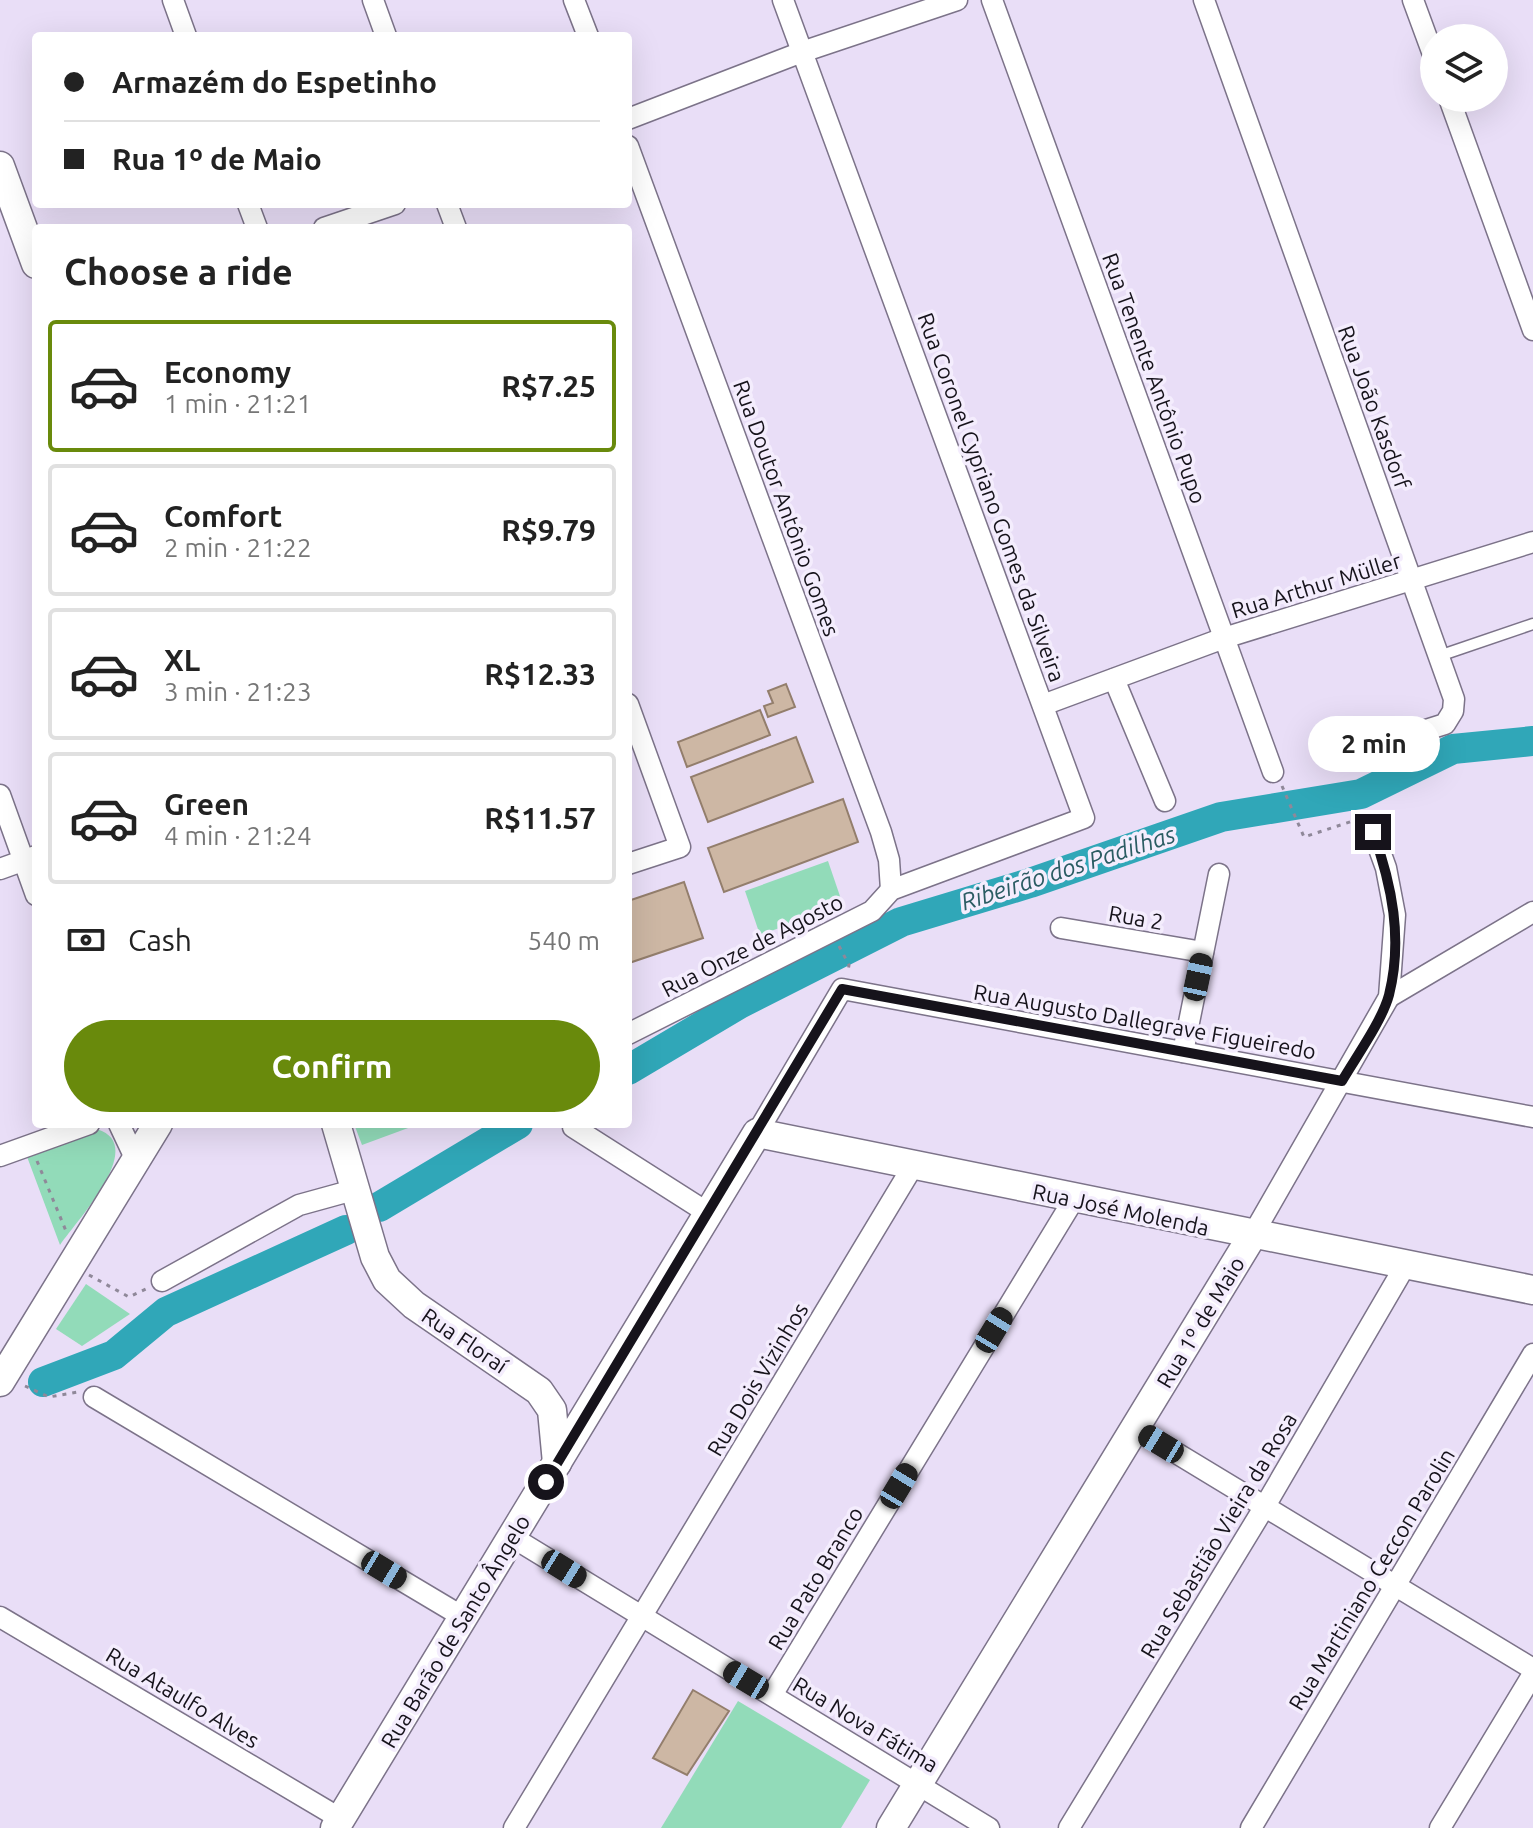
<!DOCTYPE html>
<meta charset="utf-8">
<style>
:root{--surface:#fff;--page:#f6f6f6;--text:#222;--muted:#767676;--line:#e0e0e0;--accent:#698a0c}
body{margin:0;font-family:Ubuntu,sans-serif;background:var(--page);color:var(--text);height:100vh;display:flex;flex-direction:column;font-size:30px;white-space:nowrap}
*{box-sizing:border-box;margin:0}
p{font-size:26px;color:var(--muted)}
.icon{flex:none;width:44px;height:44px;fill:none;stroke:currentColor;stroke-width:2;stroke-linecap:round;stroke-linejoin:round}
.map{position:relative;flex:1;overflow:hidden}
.details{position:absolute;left:32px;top:224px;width:600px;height:904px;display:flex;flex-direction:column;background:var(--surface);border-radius:8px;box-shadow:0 8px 32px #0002}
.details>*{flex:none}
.hud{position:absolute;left:32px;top:32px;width:600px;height:176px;border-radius:8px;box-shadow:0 8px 32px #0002;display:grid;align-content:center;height:176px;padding:0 32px;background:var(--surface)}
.fabs{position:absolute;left:1420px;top:24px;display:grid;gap:16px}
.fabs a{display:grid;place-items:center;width:88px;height:88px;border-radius:50%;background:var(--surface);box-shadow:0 8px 32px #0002;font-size:40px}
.end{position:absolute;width:36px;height:36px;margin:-18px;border:10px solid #16131b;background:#fff;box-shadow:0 0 0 4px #fff}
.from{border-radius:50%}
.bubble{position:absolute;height:56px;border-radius:28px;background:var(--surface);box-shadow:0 8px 32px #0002;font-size:26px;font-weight:700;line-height:56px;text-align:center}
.car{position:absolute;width:24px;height:48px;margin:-24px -12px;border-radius:10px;box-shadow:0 0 6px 2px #0007;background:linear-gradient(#222 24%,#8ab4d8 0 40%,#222 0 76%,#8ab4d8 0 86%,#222 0)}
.hud b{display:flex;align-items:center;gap:28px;height:76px;font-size:30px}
.hud b+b{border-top:2px solid var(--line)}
.hud i{width:20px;height:20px;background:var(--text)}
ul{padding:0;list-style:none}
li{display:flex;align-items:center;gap:24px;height:132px;margin:0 16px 12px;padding:0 16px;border:4px solid var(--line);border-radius:8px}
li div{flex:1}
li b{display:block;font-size:30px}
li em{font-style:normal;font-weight:700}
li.on{border-color:var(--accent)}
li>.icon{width:72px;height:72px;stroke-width:1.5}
h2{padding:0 32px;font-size:36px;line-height:96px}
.pay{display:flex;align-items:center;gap:20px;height:88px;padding:0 32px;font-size:30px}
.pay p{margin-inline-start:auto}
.cta{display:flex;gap:16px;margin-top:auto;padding:16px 32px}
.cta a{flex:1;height:92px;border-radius:48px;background:var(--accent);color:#fff;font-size:32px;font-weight:700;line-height:92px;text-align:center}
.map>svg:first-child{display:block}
.green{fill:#92dbb9}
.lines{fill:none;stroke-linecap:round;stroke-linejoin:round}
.river{stroke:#30a7b8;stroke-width:30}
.building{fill:#cdb7a4;stroke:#937e6c;stroke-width:2}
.lane-casing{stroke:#7c7389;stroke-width:13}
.street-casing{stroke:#7c7389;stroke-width:23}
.secondary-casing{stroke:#7c7389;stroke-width:31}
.path{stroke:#8f8899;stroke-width:3;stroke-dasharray:4 6;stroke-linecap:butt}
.lane{stroke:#fff;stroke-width:10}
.street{stroke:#fff;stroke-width:20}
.secondary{stroke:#fff;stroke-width:28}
.route{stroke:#16131b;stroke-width:10}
.labels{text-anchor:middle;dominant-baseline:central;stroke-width:7;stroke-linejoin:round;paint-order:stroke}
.street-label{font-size:22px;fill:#16131b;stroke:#f4edfd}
.water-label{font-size:24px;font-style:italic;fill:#2b5c63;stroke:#f4edfd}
</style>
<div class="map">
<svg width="1533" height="1828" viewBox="0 0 1533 1828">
<rect width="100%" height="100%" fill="#e9def7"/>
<!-- green -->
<g class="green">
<path d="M828 861 843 905 760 935 745 891Z"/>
<path d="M354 1124H419L362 1145Z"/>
<path d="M92 1128C153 1140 78 1219 60 1245L26 1154Z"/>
<path d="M86 1284 130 1314 82 1346 56 1329Z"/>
<path d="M738 1701 870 1780 841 1828H661Z"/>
</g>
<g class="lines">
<!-- river -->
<g class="river">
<path d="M628 1070 741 1003 901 922 1030 883 1221 817 1361 794 1453 749 1533 741"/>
<path d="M379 1207 518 1124"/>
<path d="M43 1382 114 1355 166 1312 346 1230"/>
</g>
</g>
<!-- building -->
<g class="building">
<path d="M786 684 795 707 768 717 764 706 773 703 768 691Z"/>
<path d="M760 710 770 735 687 767 678 742Z"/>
<path d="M796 737 813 782 708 822 691 777Z"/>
<path d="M843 799 858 842 724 892 708 848Z"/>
<path d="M684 882 703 938 629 963 628 901Z"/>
<path d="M693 1690 729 1711 687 1775 653 1758Z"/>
</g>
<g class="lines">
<defs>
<path id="lane" d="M1439 656 1533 624"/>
<g id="street">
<path d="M173 0 186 36"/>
<path d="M373 0 386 36"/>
<path d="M574 0 588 36"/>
<path d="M992 0 1273 772"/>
<path d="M1204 0 1454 699 1453 711 1445 724 1337 758"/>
<path d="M1413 0 1434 57"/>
<path d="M1449 98 1533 330"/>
<path d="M628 119 802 52 957 0"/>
<path d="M628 146 881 832 889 860 891 890"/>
<path d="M248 204 257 228"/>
<path d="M447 204 456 228"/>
<path d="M324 228 395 204"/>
<path d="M1114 679 1165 801"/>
<path d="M628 704 680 847 628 864"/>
<path d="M1043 705 1224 638 1533 542"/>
<path d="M0 795 36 895"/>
<path d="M0 869 36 856"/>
<path d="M1061 928 1203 952"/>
<path d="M1389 997 1533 912"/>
<path d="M628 1034 872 911 891 890 1084 818 783 0"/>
<path d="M1183 1052 1219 874"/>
<path d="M119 1124 136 1160"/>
<path d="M573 1127 708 1213"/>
<path d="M757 1133 842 989 1533 1117"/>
<path d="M0 1156 89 1124"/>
<path d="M1252 1236 1389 997 1395 915 1386 868 1373 832"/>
<path d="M162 1281 299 1205 357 1189"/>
<path d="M94 1397 463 1617"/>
<path d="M1135 1428 1533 1669"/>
<path d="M512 1537 989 1828"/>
<path d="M0 1617 341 1819"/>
<path d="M772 1695 1074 1199"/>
<path d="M514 1828 913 1166"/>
<path d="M1069 1828 1265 1506 1405 1266"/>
<path d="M1251 1828 1533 1354"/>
<path d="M1440 1828 1533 1674"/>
</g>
<g id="secondary">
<path d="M0 166 36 264"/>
<path d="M336 1124 375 1257 387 1280 414 1305 539 1391 552 1410 557 1463"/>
<path d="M0 1382 158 1124"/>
<path d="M335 1828 757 1133 1533 1290"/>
<path d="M891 1828 1252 1236"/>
</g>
</defs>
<!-- lane casing -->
<use href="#lane" class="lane-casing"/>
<!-- street casing -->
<use href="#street" class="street-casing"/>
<!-- secondary casing -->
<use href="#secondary" class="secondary-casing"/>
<!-- path -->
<g class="path">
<path d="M1282 786 1304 837 1362 818"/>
<path d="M839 946 849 965 848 971"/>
<path d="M37 1161 66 1231"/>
<path d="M89 1275 129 1297 146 1289"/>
<path d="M25 1386 49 1397 78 1392"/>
</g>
<!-- lane -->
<use href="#lane" class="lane"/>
<!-- street -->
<use href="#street" class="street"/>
<!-- secondary -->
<use href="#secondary" class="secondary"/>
</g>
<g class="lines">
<!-- route -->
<path class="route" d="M546 1482 842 989 1342 1081C1356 1057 1382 1021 1389 995 1403 939 1392 885 1373 832"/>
</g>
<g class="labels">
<!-- street labels -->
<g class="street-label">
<text transform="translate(1155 378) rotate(70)">Rua Tenente Antônio Pupo</text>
<text transform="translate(1375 407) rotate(70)">Rua João Kasdorf</text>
<text transform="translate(992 497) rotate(70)">Rua Coronel Cypriano Gomes da Silveira</text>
<text transform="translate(787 508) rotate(70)">Rua Doutor Antônio Gomes</text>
<text transform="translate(1316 585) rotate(-17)">Rua Arthur Müller</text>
<text transform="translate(1136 917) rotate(10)">Rua 2</text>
<text transform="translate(752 945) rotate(-27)">Rua Onze de Agosto</text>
<text transform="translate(1145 1021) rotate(10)">Rua Augusto Dallegrave Figueiredo</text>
<text transform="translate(1121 1209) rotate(12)">Rua José Molenda</text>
<text transform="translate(1200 1322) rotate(-59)">Rua 1º de Maio</text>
<text transform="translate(465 1340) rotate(34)">Rua Floraí</text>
<text transform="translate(757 1379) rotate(-59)">Rua Dois Vizinhos</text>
<text transform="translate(1218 1535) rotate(-59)">Rua Sebastião Vieira da Rosa</text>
<text transform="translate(815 1578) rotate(-59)">Rua Pato Branco</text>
<text transform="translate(1371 1579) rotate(-59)">Rua Martiniano Ceccon Parolin</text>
<text transform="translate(455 1631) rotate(-59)">Rua Barão de Santo Ângelo</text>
<text transform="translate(183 1697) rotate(31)">Rua Ataulfo Alves</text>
<text transform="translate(866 1724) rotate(31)">Rua Nova Fátima</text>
</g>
<!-- water labels -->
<g class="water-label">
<text transform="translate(1068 868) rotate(-18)">Ribeirão dos Padilhas</text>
</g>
</g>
</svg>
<div class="fabs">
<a><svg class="icon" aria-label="layers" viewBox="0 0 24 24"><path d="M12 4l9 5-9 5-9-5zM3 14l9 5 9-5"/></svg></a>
</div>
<i class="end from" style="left:546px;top:1482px"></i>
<i class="end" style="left:1373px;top:832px"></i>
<div class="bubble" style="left:1308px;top:716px;width:132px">2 min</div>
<i class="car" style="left:1198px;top:977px;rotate:12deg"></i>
<i class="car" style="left:994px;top:1330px;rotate:31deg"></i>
<i class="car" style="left:1161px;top:1444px;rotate:301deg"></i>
<i class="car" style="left:899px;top:1486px;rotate:31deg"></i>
<i class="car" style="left:564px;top:1569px;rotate:122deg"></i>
<i class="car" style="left:384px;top:1570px;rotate:121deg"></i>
<i class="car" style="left:746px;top:1680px;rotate:301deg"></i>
<div class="hud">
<b><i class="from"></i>Armazém do Espetinho</b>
<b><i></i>Rua 1º de Maio</b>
</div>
<section class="details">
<h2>Choose a ride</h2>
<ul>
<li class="on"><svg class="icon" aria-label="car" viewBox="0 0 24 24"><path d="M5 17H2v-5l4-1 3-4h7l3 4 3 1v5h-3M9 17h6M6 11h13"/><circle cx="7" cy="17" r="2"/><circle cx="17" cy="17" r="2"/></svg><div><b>Economy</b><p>1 min · 21:21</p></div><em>R$7.25</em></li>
<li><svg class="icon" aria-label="car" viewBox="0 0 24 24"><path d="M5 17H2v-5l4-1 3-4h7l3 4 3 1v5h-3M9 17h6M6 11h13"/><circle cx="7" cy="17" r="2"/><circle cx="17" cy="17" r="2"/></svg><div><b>Comfort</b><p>2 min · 21:22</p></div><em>R$9.79</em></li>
<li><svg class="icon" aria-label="car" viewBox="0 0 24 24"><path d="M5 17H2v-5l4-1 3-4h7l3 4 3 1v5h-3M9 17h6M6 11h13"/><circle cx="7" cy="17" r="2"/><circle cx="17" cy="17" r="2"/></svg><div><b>XL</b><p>3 min · 21:23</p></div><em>R$12.33</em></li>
<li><svg class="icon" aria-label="car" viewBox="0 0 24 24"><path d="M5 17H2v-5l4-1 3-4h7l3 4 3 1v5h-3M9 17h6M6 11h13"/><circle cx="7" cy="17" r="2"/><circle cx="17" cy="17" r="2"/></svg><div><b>Green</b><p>4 min · 21:24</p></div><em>R$11.57</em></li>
</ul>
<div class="pay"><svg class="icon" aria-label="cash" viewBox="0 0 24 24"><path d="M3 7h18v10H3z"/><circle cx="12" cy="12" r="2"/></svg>Cash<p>540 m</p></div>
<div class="cta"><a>Confirm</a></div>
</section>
</div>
